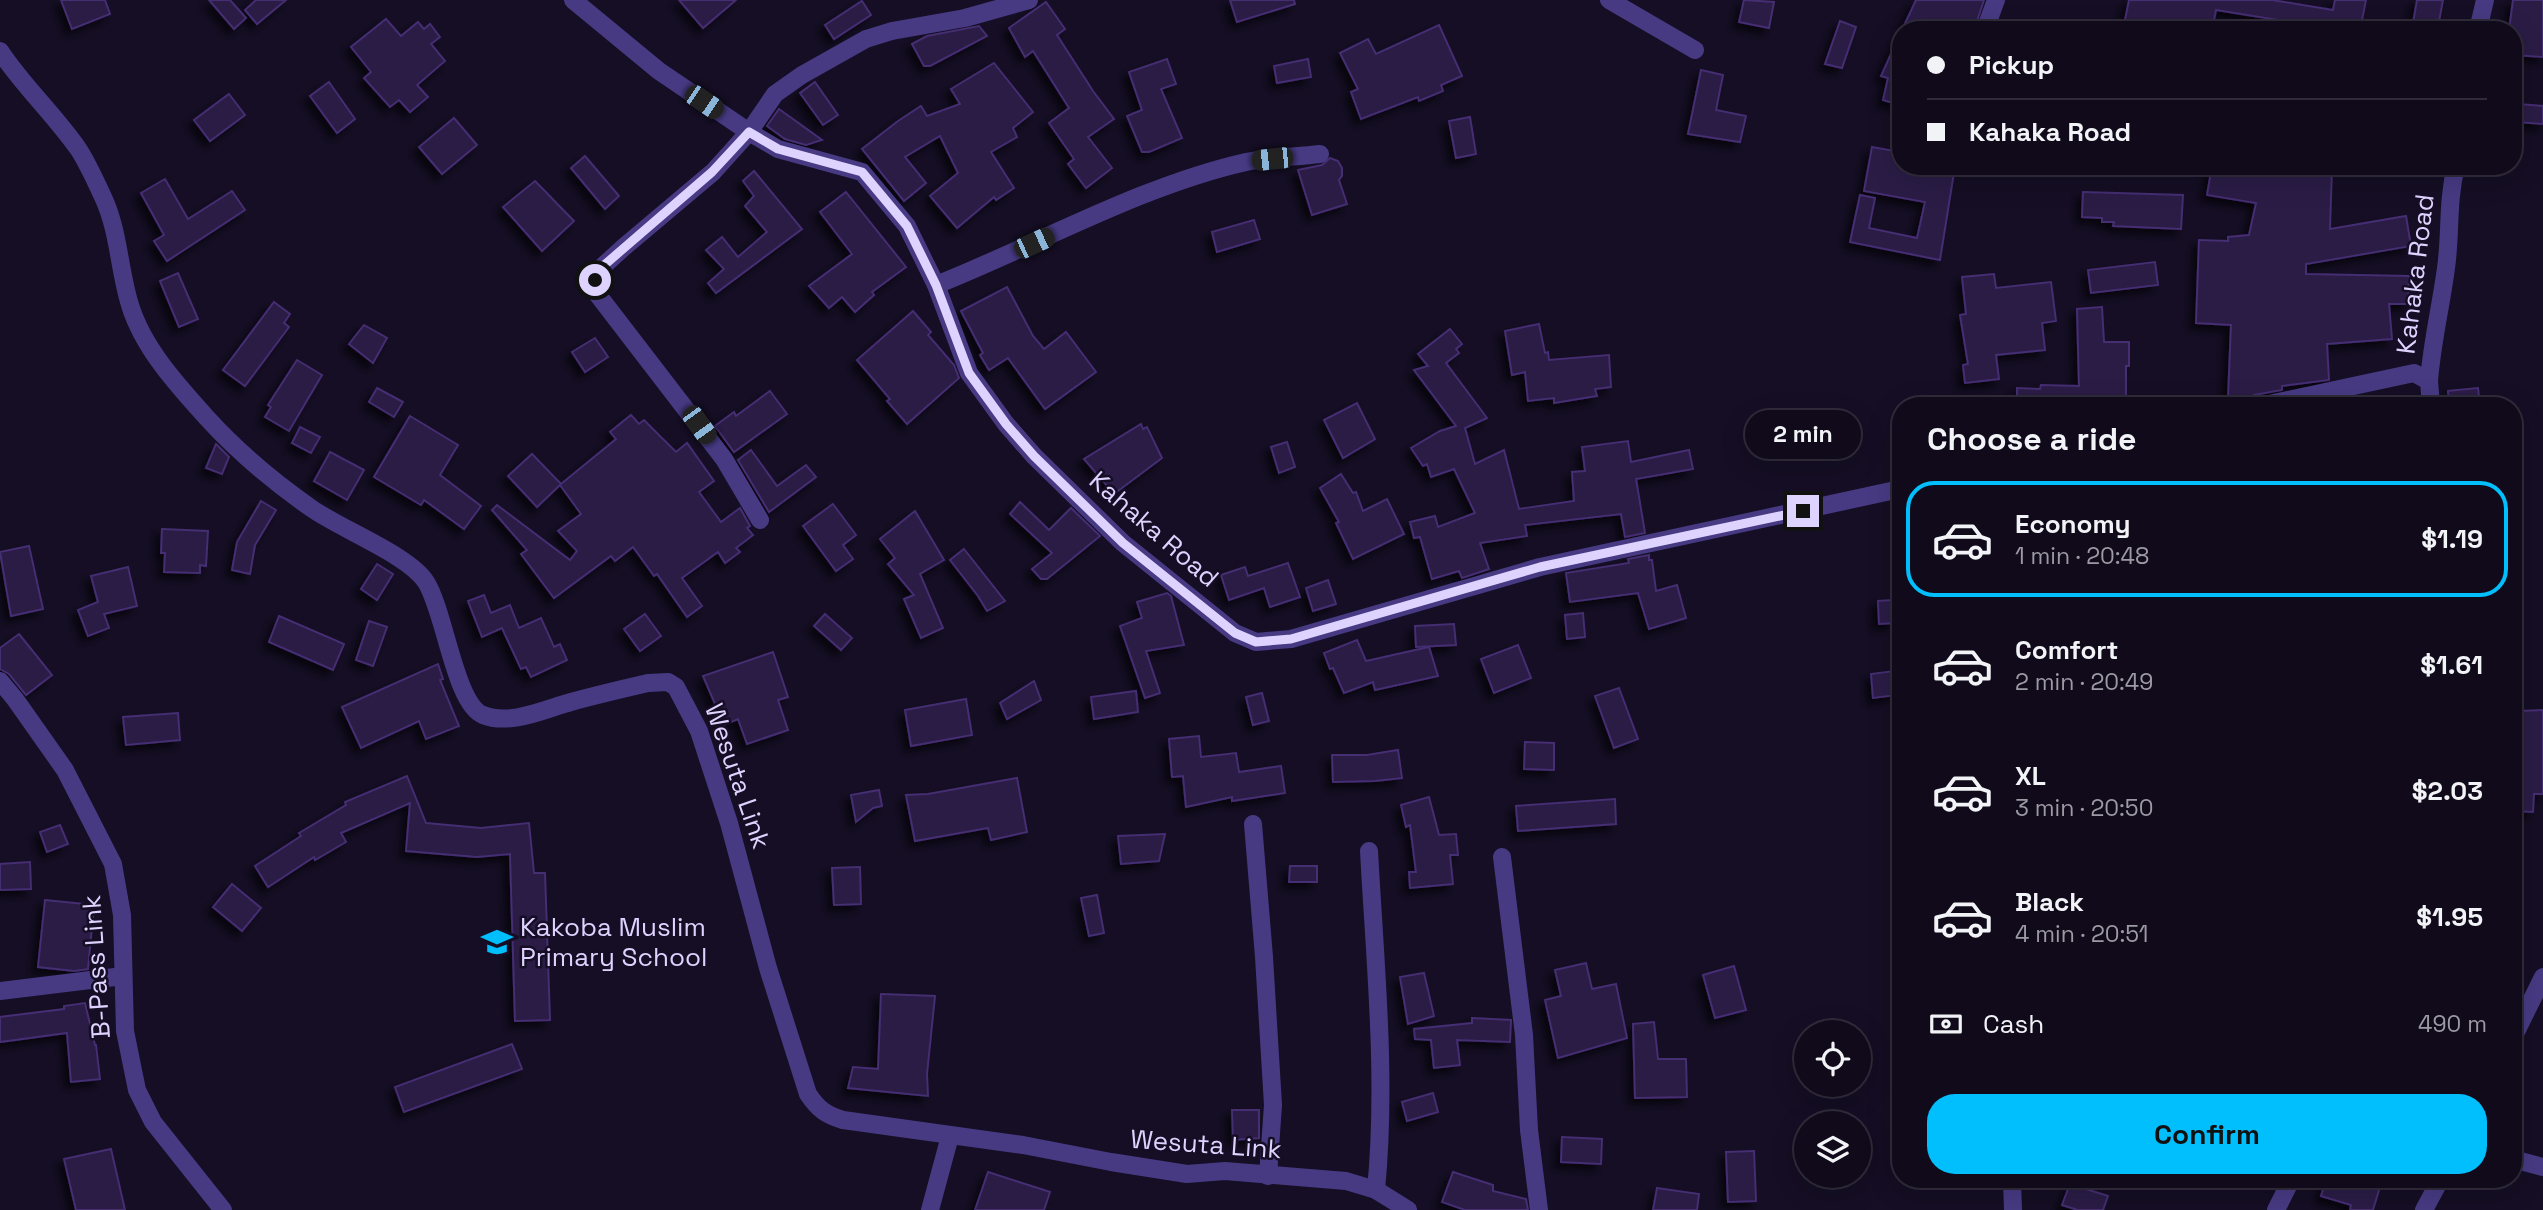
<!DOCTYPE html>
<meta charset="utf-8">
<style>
:root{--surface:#100a1b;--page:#191324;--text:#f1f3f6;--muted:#9c9aa3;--line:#302b3a;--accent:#01befc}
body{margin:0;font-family:"Space Grotesk",sans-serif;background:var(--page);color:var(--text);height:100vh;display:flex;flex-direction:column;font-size:26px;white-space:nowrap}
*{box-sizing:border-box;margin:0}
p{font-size:23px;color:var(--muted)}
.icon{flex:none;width:38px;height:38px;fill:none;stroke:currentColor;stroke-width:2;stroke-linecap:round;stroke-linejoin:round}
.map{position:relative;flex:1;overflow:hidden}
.drawer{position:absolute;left:1892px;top:397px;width:630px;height:791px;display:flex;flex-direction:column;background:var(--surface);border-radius:28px;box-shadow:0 7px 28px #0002,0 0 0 2px var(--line)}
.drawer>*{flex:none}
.banner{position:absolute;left:1892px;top:21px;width:630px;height:154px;border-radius:28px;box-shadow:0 7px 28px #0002,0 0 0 2px var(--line);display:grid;align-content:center;height:154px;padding:0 35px;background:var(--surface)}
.controls{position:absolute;left:1794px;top:1020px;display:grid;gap:14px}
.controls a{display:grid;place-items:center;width:77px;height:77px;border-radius:50%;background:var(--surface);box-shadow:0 7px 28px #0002,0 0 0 2px var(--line);font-size:35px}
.end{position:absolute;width:32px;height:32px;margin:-16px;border:9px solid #ded2ff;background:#111;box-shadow:0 0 0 4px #111}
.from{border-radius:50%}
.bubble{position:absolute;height:49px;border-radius:24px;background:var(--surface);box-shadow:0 7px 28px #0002,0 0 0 2px var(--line);font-size:23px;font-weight:700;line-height:49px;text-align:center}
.car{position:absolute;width:21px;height:42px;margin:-21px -10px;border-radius:9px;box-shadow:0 0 5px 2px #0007;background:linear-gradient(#222 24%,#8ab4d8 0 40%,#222 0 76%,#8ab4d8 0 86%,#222 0)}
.banner b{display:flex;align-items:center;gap:24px;height:66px;font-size:26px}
.banner b+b{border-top:2px solid var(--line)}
.banner i{width:18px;height:18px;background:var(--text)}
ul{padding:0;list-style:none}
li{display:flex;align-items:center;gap:21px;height:116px;margin:0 14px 10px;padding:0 21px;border:4px solid transparent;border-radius:28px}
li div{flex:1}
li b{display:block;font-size:26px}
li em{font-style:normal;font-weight:700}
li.on{border-color:var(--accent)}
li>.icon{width:63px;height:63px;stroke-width:1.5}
h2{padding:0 35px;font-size:32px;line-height:84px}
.pay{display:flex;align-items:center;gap:18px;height:77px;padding:0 35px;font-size:26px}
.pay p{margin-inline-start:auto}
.action{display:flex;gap:14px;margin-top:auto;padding:14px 35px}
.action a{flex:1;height:80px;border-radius:28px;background:var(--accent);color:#111;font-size:28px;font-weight:700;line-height:80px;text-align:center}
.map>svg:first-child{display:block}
.building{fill:#291b45;stroke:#442d71;stroke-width:2;filter:url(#shadow)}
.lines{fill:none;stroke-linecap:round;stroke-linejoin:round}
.minor{stroke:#473a83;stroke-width:18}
.route{stroke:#ded2ff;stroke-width:9}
.labels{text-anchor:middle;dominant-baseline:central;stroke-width:5;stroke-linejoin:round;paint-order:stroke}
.street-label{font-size:26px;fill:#ded2ff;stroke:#150e24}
.poi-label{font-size:26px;fill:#ded2ff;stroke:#150e24;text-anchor:start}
</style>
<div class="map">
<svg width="2543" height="1210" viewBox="0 0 2543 1210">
<defs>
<filter id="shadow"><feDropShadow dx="-6" dy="6" stdDeviation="3.5" flood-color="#0009"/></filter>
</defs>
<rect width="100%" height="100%" fill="#150e24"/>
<!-- building -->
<g class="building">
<path d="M61 0H105L110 14 72 29Z"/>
<path d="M209 0H230L246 18 234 29Z"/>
<path d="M256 0H286L257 24 245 10Z"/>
<path d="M679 0H736L703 28Z"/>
<path d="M1230 0H1294L1295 4 1237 22Z"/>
<path d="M1744 0 1774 2 1769 28 1739 22Z"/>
<path d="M1916 0H1984L1974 30H1902Z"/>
<path d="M2129 0H2272L2333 10 2335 0H2366L2360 30H2341L2216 10 2212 30H2123Z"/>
<path d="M2417 0H2443L2438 27 2413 23Z"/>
<path d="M2513 0H2543V57L2513 55V30H2509Z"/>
<path d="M862 1 871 15 834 39 825 25Z"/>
<path d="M1046 2 1065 29 1057 35 1093 91 1114 119 1088 137 1112 168 1086 188 1068 164 1074 159 1049 123 1069 108 1033 51 1025 57 1009 28Z"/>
<path d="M386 19 401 36 418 22 424 29 430 24 440 37 431 44 445 61 417 85 428 97 410 112 399 100 390 107 364 78 371 72 351 47Z"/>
<path d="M1840 21 1856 27 1842 68 1825 64Z"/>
<path d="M1439 25 1462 76 1441 85 1443 91 1419 101 1418 97 1361 119 1351 92 1358 89 1340 53 1368 39 1376 54Z"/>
<path d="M979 26 987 36 930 66H924L912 44 927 36Z"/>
<path d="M1900 34V105L1883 100 1888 78 1881 76Z"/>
<path d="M1167 59 1176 84 1161 89 1182 138 1149 152H1142L1127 116 1142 110 1129 72Z"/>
<path d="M1308 59 1311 77 1277 83 1274 66Z"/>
<path d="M994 63 1033 112 1013 128 1017 137 991 152 1014 188 996 200 994 197 957 228 930 196 958 173 940 136 905 157 926 183 904 201 862 149 898 121 921 106 927 116 960 104 951 89Z"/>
<path d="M1701 70 1723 75 1716 110 1746 116 1740 142 1688 134Z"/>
<path d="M329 82 355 119 337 133 310 96Z"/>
<path d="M815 82 838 115 823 125 800 93Z"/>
<path d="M229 94 245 115 210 141 194 120Z"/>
<path d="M2518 104 2543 106V124L2517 122Z"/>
<path d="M779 109 822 140 806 145 785 139 767 126Z"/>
<path d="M1470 117 1476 154 1456 158 1449 121Z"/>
<path d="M454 118 477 145 442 174 419 147Z"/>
<path d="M1872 147 1900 152V166H1955L1940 260 1850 242 1860 195 1875 198 1869 228 1917 238 1925 202 1864 191Z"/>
<path d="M585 156 619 196 605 209 571 168Z"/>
<path d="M1330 158 1338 161 1342 168V176L1339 180 1347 204 1312 215 1298 170 1322 165Z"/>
<path d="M2212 166H2332L2330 229 2406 216 2411 246 2306 264V274L2409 276 2408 304H2389L2392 339 2327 344 2329 380 2282 386V390L2254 395 2251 399 2228 398 2231 325 2196 323 2199 240 2228 241V237L2249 235 2256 203 2207 195Z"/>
<path d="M754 171 802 229 716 293 708 283 724 269 706 250 722 237 738 257 767 232 745 206 754 196 743 181Z"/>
<path d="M165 179 188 219 232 191 245 210 167 261 154 241 164 235 141 193Z"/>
<path d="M535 181 574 221 542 251 503 207Z"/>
<path d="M846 192 906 267 872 292 874 295 855 312 842 297 829 308 809 286 852 254 820 212Z"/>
<path d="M2083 192 2183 195 2181 229 2113 226 2114 222H2102V218L2082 217Z"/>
<path d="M1254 220 1260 239 1217 252 1212 232Z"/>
<path d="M2155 262 2158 285 2091 293 2088 270Z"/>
<path d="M178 273 198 319 179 327 160 281Z"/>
<path d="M1994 274 1996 288 2051 282 2056 321 2042 323 2045 350 1996 355 1999 379 1965 383 1963 365 1968 364 1960 315 1966 314 1962 277Z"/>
<path d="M1007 287 1033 336 1044 349 1066 332 1096 372 1045 409 1008 358 989 370 980 355 983 353 961 311Z"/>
<path d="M274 302 290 314 284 323 289 327 245 386 223 370Z"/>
<path d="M2102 307 2104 342H2129V366H2126V398L2064 402V406H2017V388L2040 389 2041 385 2079 386 2077 309Z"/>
<path d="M913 311 931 332 928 335 954 365 959 378 907 424 887 401 890 399 857 360Z"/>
<path d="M1539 324 1545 353 1548 352 1549 360 1609 355 1611 387 1595 389 1597 396 1554 403V398L1528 401 1525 372 1512 375 1505 331Z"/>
<path d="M364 325 387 338 373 363 349 344Z"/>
<path d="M1450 329 1462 344 1456 349 1459 353 1446 363 1487 418 1465 428 1475 464 1504 450 1519 509 1574 501 1572 472 1585 471 1582 447 1628 441 1631 462 1689 450 1693 469 1636 479 1645 533 1625 537 1621 514 1525 525 1527 536 1480 543 1489 569 1462 578 1459 571 1432 579 1420 537 1414 538 1410 522 1435 516 1438 527 1475 513 1454 469 1431 477 1427 464 1423 466 1411 448 1440 431 1456 426 1414 370 1428 366 1418 354Z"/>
<path d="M595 338 608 357 585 372 572 352Z"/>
<path d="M297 360 322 375 289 431 265 417 271 407 268 405Z"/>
<path d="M377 388 403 402 394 417 369 402Z"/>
<path d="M2478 388 2480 406H2449L2448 391Z"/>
<path d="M770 391 787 414 734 452 715 426 734 412 736 416Z"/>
<path d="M1357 403 1375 439 1343 458 1324 420Z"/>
<path d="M631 415 639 424 644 420 676 452 687 443 714 481 699 492 721 522 740 508 750 526 747 528 753 535 736 548 740 552 725 563 718 552 682 578 702 606 687 617 657 574 654 576 633 547 615 561 611 556 554 598 521 554 527 550 492 510 497 505 570 560 577 551 558 531 581 514 560 485 537 507 508 476 532 454 561 484 616 439 610 432Z"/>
<path d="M410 416 458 445 440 475 481 506 464 529 424 500 421 505 374 477Z"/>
<path d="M1141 424 1143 429 1147 427 1162 458 1114 494 1084 459Z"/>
<path d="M300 427 320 437 311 453 292 443Z"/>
<path d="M1287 442 1295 467 1279 473 1271 447Z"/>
<path d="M216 444 229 457 222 474 206 468Z"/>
<path d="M751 450 777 486 806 465 816 477 769 512 738 460Z"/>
<path d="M330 452 364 470 347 500 314 481Z"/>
<path d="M1341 474 1353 493 1356 492 1363 511 1387 499 1404 534 1353 559 1336 523 1339 522 1320 488Z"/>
<path d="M261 501 276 510 255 545 250 574 232 570 237 542Z"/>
<path d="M1020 502 1049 530 1071 508 1100 536 1047 579H1041L1032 569 1052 553 1010 514Z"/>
<path d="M833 504 856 535 843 545 853 559 836 571 803 526Z"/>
<path d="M915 511 944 560 920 574 943 628 921 638 904 599 914 595 888 564 895 558 880 539Z"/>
<path d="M162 529 208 531 206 566 200 565V573L164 572 165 553H161Z"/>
<path d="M29 546 43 609 11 616 0 552Z"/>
<path d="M964 549 1005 601 987 611 978 596 950 560Z"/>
<path d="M1649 555V560H1652L1656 591 1677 585 1686 618 1649 629 1638 593 1570 602 1566 573 1629 563 1628 559Z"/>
<path d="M1288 563 1300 597 1270 607 1264 588 1229 600 1221 575 1245 567 1248 576Z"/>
<path d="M377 564 393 574 377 600 361 589Z"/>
<path d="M128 567 137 606 104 614 109 628 88 636 78 610 98 602 91 576Z"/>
<path d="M1328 580 1336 604 1313 611 1306 588Z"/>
<path d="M1167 593 1171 596 1184 645 1146 651 1160 693 1145 698 1120 626 1142 618 1137 602Z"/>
<path d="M484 595 491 613 510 605 519 628 541 618 554 647 560 644 567 660 531 677 526 667 521 669 502 628 482 637 468 601Z"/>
<path d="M1893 600 1895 623 1879 624 1878 601Z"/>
<path d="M1583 613 1585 637 1567 639 1565 615Z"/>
<path d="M645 614 661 636 640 651 624 629Z"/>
<path d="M825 614 852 638 841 650 814 626Z"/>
<path d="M279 616 344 644 333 670 269 642Z"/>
<path d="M369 621 387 627 373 666 356 660Z"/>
<path d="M1454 624 1456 645 1416 647 1415 626Z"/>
<path d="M19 634 52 675 26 695 9 674 0 669V648Z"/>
<path d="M1357 640 1366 661 1429 647 1438 676 1375 690 1373 682 1344 693 1333 668 1330 669 1324 653Z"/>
<path d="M1518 645 1531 678 1494 693 1481 659Z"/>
<path d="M773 652 788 697 778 700 788 730 747 744 738 719 724 725 703 676Z"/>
<path d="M438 664 443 679 440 680 459 726 426 739 419 721 361 748 342 707Z"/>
<path d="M1894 671 1897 695 1873 698 1871 674Z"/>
<path d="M1034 681 1041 700 1007 719 1000 703Z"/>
<path d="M1619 688 1638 739 1614 748 1595 696Z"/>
<path d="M1136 691 1138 712 1094 719 1091 697Z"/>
<path d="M1262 693 1269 721 1253 725 1246 697Z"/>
<path d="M966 699 972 735 911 746 905 710Z"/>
<path d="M2543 710V794H2534L2533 812 2513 811V745H2520V711Z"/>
<path d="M178 713 180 740 126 745 123 717Z"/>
<path d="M1199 736 1201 757 1236 753 1239 772 1281 766 1285 793 1232 801V797L1186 807 1183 776 1172 777 1169 739Z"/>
<path d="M1525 742 1554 743V770L1524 769Z"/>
<path d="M1398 750 1402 778 1375 781 1333 782 1332 755H1367Z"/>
<path d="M407 776 426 823 481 828 529 823 534 873H545L550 1020 515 1021 510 854 477 857 406 851 410 803 341 833 346 842 315 860 314 857 268 887 255 866 301 836 299 833 346 805 345 802Z"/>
<path d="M1017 778 1027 832 991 840 988 828 915 841 906 795 928 794Z"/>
<path d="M879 790 882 806 873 808 856 822 851 795Z"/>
<path d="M1429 797 1439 835 1456 834 1458 855H1450L1453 884 1410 888 1409 872H1416L1410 825 1406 827 1401 805Z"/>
<path d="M1615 799 1616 824 1518 831 1516 806Z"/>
<path d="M60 825 68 844 47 852 40 832Z"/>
<path d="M1165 834 1159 861 1121 864 1118 836Z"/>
<path d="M30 862 31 889 0 890V864Z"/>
<path d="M1290 866H1317V882H1289Z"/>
<path d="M860 867 861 904 834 905 832 868Z"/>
<path d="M232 884 261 908 242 931 213 907Z"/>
<path d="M1097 895 1104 933 1089 936 1081 898Z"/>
<path d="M45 900 94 905 88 969 74 971 38 967Z"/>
<path d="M1586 963 1592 989 1616 984 1627 1038 1558 1058 1545 1000 1561 996 1555 970Z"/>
<path d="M1734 966 1746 1010 1715 1018 1703 975Z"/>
<path d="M1424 973 1434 1016 1408 1024 1400 977Z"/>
<path d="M881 994 935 996 927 1074 928 1096 848 1088 853 1067 878 1069Z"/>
<path d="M85 1003 95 1045H96L100 1079 71 1082 67 1033 0 1042V1017L64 1009V1006Z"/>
<path d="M1472 1018 1511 1020 1510 1042 1457 1040 1460 1065 1434 1068 1431 1040 1415 1039 1414 1029 1472 1023Z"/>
<path d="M1654 1022 1658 1059H1686L1687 1097 1635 1098 1633 1024Z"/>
<path d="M512 1044 522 1069 404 1112 395 1087Z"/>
<path d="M1433 1093 1438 1112 1407 1121 1402 1102Z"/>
<path d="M1232 1110H1259V1138L1233 1140Z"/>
<path d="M1562 1137 1602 1139 1601 1164 1561 1162Z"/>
<path d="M111 1149 125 1210H76L64 1159Z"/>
<path d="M1754 1151 1756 1201 1728 1202 1726 1152Z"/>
<path d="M988 1172 1050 1192 1044 1210H975Z"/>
<path d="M1453 1172 1493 1185V1191L1526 1199 1528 1210H1465L1442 1202Z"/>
<path d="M2326 1180H2382L2373 1210H2350L2351 1205 2321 1196Z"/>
<path d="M2070 1184 2108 1196 2103 1210H2078L2062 1205Z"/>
<path d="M1657 1188 1699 1194 1697 1210H1653Z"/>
</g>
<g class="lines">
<!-- minor -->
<g class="minor">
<path d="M573 0 659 71 749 132 778 149 862 172 907 226 936 285 969 373 1006 424 1034 456 1123 543 1235 633 1256 642 1291 639 1540 567 1900 489"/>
<path d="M1609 0 1695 50"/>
<path d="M1985 30 1996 0"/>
<path d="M2478 30 2485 0"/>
<path d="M0 51C23 86 55 115 79 150 88 164 96 182 103 197 119 231 119 270 130 305 143 348 178 386 207 418 238 452 274 482 311 508 340 529 409 555 426 582 445 612 455 704 483 715 510 726 545 709 571 702 596 695 622 689 648 683L668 682 676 687 699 731 729 823 768 968 808 1094C818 1109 826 1115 843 1120L1023 1145 1111 1162 1187 1174 1225 1171 1346 1181 1376 1190 1408 1210"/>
<path d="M936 285C1037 245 1140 186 1246 162 1270 157 1296 157 1320 154"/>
<path d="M2429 381 2431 406"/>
<path d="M2260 406 2414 373 2429 381C2432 342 2441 306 2446 268 2451 233 2447 202 2456 166"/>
<path d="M760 520 724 459 598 295 595 280 602 267 624 247 713 172 749 132 775 94 802 75 866 39 892 31 965 18 1029 0"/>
<path d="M0 681 15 699 65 770 113 864 122 915 125 1031 137 1090 153 1122 223 1210"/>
<path d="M1253 824 1264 957 1273 1105 1268 1176"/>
<path d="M1369 851C1375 963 1387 1078 1376 1190"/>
<path d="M1502 857 1524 1035 1529 1130 1539 1210"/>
<path d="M0 991 123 976"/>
<path d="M2513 1038 2543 977"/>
<path d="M2513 1159 2543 1167"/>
<path d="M2012 1180 2013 1210"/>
<path d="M930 1210 950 1136"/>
<path d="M2276 1210 2291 1180"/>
<path d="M2424 1210 2440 1180"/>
</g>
</g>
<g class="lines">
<!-- route -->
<path class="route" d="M595 280 602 267 712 172 749 132 778 149 862 172 907 226 936 285 969 373 1006 424 1034 456 1123 543 1235 633 1256 642 1291 639 1540 567 1803 511"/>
</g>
<!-- icons -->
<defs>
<symbol id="school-bare" viewBox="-9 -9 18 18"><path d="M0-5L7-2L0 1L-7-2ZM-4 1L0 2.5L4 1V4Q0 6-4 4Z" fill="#01befc" stroke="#150e24" stroke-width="2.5" paint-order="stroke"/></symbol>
</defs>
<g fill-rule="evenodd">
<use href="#school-bare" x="475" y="920" width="44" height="44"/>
</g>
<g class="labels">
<!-- street labels -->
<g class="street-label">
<text transform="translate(2415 274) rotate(-83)">Kahaka Road</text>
<text transform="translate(1154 529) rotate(41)">Kahaka Road</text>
<text transform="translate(738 776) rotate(71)">Wesuta Link</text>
<text transform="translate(96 967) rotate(-94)">B-Pass Link</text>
<text transform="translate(1206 1144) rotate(4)">Wesuta Link</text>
</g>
<!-- poi labels -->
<g class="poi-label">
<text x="520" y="927">Kakoba Muslim<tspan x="520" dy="30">Primary School</tspan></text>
</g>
</g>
</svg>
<div class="controls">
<a><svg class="icon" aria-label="locate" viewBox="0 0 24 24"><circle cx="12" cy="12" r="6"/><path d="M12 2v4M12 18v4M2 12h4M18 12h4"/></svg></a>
<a><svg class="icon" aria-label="layers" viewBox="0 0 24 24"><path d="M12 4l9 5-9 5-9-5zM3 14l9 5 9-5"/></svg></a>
</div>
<i class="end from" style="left:595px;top:280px"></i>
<i class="end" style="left:1803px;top:511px"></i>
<div class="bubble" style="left:1745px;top:410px;width:116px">2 min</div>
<i class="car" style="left:704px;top:102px;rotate:124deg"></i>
<i class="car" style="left:1272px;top:159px;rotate:264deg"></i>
<i class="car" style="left:1034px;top:243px;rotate:65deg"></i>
<i class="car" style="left:699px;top:425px;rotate:144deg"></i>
<div class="banner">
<b><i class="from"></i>Pickup</b>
<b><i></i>Kahaka Road</b>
</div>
<section class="drawer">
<h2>Choose a ride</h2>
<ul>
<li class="on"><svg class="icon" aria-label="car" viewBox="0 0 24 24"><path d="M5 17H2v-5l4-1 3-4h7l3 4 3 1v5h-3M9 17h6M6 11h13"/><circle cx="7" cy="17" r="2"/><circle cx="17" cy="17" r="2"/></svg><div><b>Economy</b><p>1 min · 20:48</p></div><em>$1.19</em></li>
<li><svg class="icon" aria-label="car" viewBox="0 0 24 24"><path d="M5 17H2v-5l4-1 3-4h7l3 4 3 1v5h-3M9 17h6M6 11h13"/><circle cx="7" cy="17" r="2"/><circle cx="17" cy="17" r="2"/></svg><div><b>Comfort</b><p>2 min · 20:49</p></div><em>$1.61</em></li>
<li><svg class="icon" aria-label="car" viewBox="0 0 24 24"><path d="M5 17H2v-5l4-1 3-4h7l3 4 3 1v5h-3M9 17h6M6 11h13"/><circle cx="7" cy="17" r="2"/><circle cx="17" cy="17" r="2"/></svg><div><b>XL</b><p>3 min · 20:50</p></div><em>$2.03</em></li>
<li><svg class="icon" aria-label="car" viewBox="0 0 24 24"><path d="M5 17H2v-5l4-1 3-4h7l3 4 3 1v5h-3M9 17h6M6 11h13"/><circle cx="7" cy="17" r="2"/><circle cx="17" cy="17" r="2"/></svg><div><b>Black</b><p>4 min · 20:51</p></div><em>$1.95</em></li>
</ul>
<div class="pay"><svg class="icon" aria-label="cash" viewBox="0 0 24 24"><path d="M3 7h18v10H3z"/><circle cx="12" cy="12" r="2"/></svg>Cash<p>490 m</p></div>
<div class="action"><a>Confirm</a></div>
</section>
</div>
